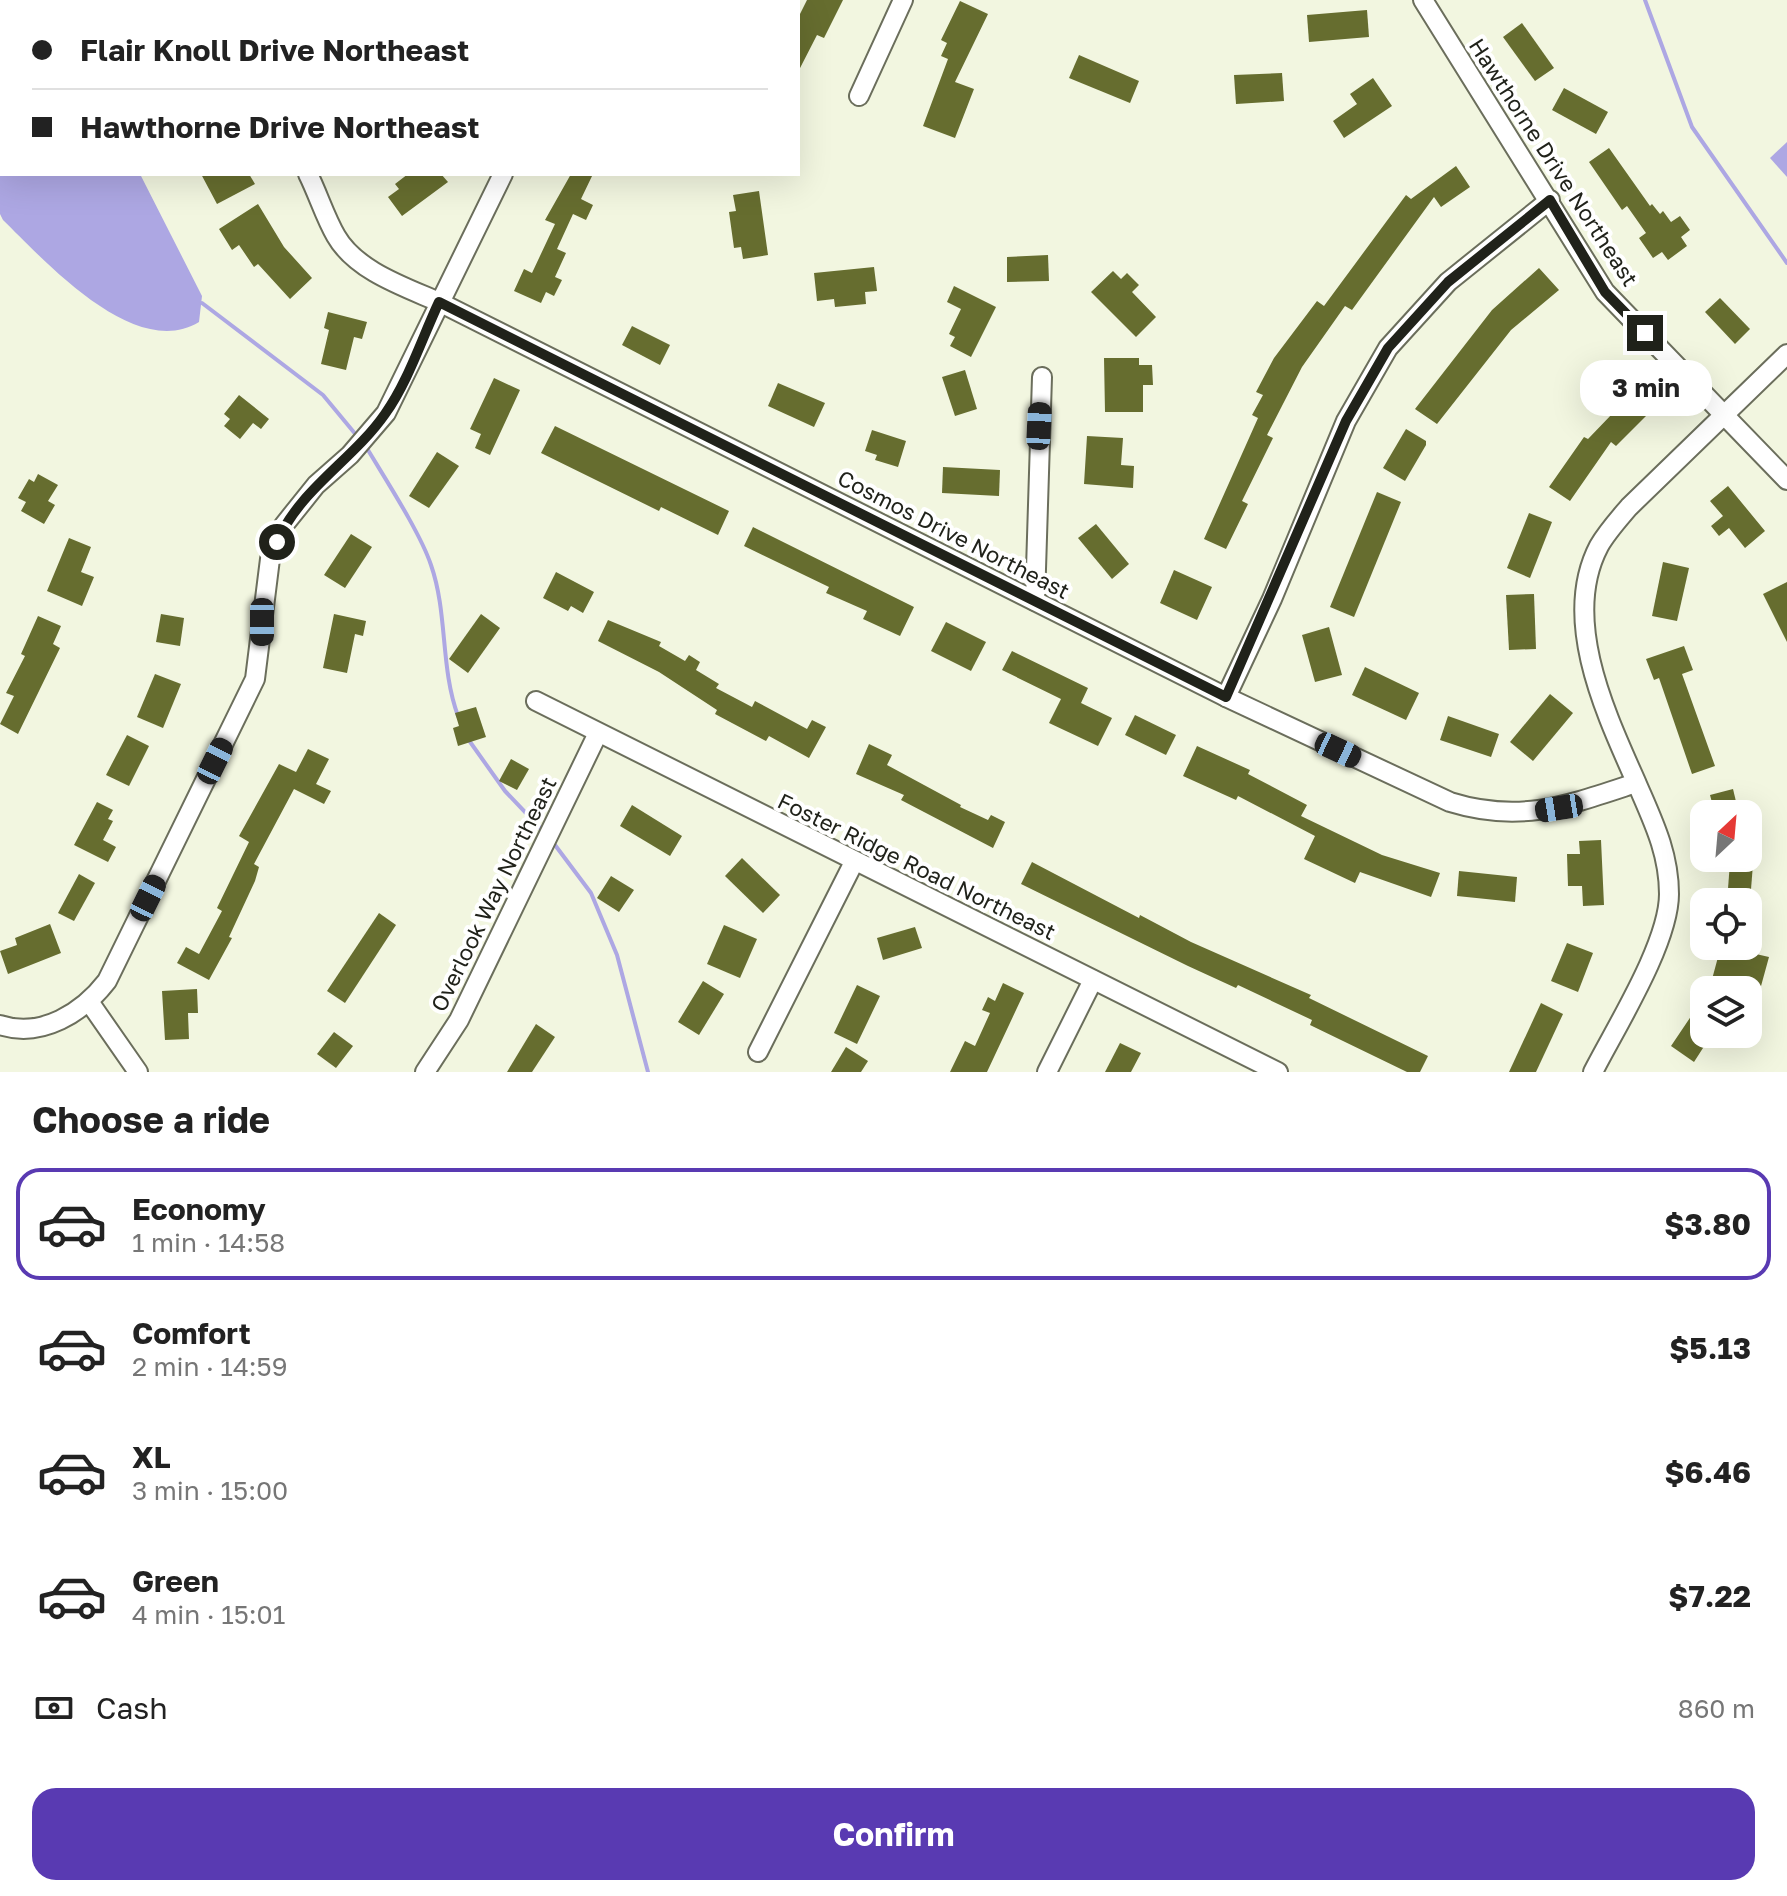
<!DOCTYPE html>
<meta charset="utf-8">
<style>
:root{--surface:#fff;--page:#f2f2f2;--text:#222;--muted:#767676;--line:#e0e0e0;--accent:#593ab2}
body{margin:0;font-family:"Golos Text",sans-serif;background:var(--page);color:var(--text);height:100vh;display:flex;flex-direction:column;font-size:30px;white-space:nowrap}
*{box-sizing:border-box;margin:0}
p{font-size:26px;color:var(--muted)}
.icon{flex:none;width:44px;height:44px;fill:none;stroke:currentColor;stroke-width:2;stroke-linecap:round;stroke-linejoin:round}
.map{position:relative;height:1072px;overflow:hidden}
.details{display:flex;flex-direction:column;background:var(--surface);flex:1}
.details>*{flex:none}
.guide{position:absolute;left:0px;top:0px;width:800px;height:176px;box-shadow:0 8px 32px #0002;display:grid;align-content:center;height:176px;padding:0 32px;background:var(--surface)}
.needle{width:52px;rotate:26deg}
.buttons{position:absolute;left:1690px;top:800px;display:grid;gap:16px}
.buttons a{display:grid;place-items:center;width:72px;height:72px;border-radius:16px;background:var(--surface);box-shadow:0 8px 32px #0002;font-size:40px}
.end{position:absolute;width:36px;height:36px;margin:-18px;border:10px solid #20221a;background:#fff;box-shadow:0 0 0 4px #fff}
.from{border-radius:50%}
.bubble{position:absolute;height:56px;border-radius:24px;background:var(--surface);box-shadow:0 8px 32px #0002;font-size:26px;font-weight:700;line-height:56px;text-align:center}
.car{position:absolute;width:24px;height:48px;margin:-24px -12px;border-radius:10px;box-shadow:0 0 6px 2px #0007;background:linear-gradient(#222 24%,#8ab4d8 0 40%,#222 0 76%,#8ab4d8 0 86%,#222 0)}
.guide b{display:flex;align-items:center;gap:28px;height:76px;font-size:30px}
.guide b+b{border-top:2px solid var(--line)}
.guide i{width:20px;height:20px;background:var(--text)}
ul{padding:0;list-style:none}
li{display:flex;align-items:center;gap:24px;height:112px;margin:0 16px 12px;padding:0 16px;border:4px solid transparent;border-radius:24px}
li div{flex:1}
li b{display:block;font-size:30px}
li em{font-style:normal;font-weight:700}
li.current{border-color:var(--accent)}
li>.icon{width:72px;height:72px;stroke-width:1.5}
h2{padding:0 32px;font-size:36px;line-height:96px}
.pay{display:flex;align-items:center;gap:20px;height:88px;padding:0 32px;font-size:30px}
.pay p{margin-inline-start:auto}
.action{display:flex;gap:16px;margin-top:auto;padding:16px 32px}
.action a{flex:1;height:92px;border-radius:24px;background:var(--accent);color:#fff;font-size:32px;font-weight:700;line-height:92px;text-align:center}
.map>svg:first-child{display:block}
.water{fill:#ada7e3}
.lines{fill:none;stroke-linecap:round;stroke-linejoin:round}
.stream{stroke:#ada7e3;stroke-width:4}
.building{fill:#666d2f}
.minor-casing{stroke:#6b6e5c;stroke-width:22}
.minor{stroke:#fff;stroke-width:18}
.route{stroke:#20221a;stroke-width:10}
.labels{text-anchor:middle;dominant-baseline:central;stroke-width:8;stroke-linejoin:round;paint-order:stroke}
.street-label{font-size:22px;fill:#20221a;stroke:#fff}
</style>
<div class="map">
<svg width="1787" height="1072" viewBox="0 0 1787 1072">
<rect width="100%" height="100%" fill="#f2f6e0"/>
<!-- water -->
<g class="water">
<path d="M0 0H90L2 2V174H140L202 296 199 322C135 361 46 262 3 220L0 214Z"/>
<path d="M1787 142V177L1770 158Z"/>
</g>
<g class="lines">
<!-- stream -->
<g class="stream">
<path d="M1645 0 1692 127 1787 263"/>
<path d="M202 303 323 395 357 436"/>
<path d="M365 445C384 477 420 532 431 565 448 614 440 667 458 716"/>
<path d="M468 739 505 791 543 831"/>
<path d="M552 841 591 893 617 955 648 1072"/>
</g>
</g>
<!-- building -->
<g class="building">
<path d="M807 0H843L824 38 817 35 798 72V18Z"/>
<path d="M960 1 988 14 955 82 974 89 955 138 923 126 948 59 941 56 947 43 941 40Z"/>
<path d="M1367 10 1369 37 1309 42 1307 15Z"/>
<path d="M1522 23 1554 68 1535 81 1503 37Z"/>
<path d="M1079 55 1139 81 1130 103 1069 78Z"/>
<path d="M1282 73 1284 101 1236 104 1234 75Z"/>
<path d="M1373 78 1392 106 1344 138 1333 121 1357 104 1350 94Z"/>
<path d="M1564 88 1608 112 1596 134 1552 110Z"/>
<path d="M1609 148 1650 206 1652 204 1660 214 1663 211 1671 222 1680 216 1690 230 1681 237 1687 246 1668 260 1662 252 1653 258 1639 238 1646 233 1627 206 1622 210 1589 162Z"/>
<path d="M1456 166 1470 187 1441 207 1434 197 1352 310 1345 306 1302 367 1267 435 1273 438 1242 501 1248 504 1226 549 1204 539 1258 418 1252 415 1263 395 1256 392 1274 358 1317 301 1324 306 1406 195 1411 199Z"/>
<path d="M201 174H249L255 184 217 204Z"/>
<path d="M408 174H441L448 182 402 216 388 197 399 189 395 184Z"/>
<path d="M571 174H593L581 199 593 205 586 220 573 214 557 249 566 253 555 277 562 280 554 296 546 292 541 303 514 291 524 269 532 273 555 224 545 220Z"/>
<path d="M759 191 768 255 743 259 741 247 734 248 729 212 736 211 733 195Z"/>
<path d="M258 204 284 247 312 278 290 299 258 264 254 267 239 245 232 250 219 229Z"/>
<path d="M1048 255 1049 281 1007 282V257Z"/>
<path d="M874 267 877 291 865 292 866 304 835 307 834 299 817 301 814 273Z"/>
<path d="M1539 268 1559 290 1511 330 1437 424 1415 409 1492 310Z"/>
<path d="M1113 271 1121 279 1127 273 1139 285 1132 292 1156 317 1136 337 1091 292Z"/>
<path d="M954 286 996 307 971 357 950 346 955 337 949 334 961 309 947 302Z"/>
<path d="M1720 298 1750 329 1735 344 1705 312Z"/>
<path d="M328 312 367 322 362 339 354 337 346 370 321 364 329 330 324 328Z"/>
<path d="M632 326 670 345 660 365 622 345Z"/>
<path d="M1104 358H1139V365H1152L1153 385H1143V412H1105Z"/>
<path d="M965 370 977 409 955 416 942 377Z"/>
<path d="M494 378 520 390 490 455 475 448 481 434 470 429Z"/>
<path d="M778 383 825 403 814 427 768 406Z"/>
<path d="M1638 387 1657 405 1616 446 1611 442 1570 501 1549 487 1584 437 1588 439Z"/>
<path d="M239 395 269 419 261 429 253 423 240 439 224 426 230 419 224 414Z"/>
<path d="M555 426 729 511 718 535 661 507 659 511 541 453Z"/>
<path d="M1406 429 1426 441V445L1405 481 1383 468Z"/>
<path d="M872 430 906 441 898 467 875 460 877 455 865 451Z"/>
<path d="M1087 436 1123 438 1121 465 1134 466 1133 488 1084 484Z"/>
<path d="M437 452 459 466 429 508 409 496Z"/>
<path d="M943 467 1000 470 999 496 942 493Z"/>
<path d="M38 474 58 485 48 501 55 505 44 524 21 511 26 502 18 498 29 479 34 482Z"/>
<path d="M1728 486 1765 531 1745 548 1729 528 1719 536 1711 526 1723 516 1710 501Z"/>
<path d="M1377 492 1401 502 1354 617 1330 607Z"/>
<path d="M1529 513 1552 522 1530 578 1507 568Z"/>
<path d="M1096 524 1129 564 1112 579 1078 538Z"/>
<path d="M753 527 914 607 900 636 863 619 867 611 826 593 829 587 744 546Z"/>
<path d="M351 534 372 547 345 588 324 575Z"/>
<path d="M69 538 91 547 81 572 94 577 82 606 47 591Z"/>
<path d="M1663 562 1689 568 1677 621 1652 616Z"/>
<path d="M1174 570 1212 587 1197 620 1160 603Z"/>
<path d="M556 572 594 592 583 613 571 606 568 611 543 598Z"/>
<path d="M1787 582V642L1763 594Z"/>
<path d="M1534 594 1536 649 1509 650 1506 595Z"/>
<path d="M161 614 184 618 180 646 156 642Z"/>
<path d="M334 614 366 621 363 636 355 634 347 673 323 668Z"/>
<path d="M481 614 500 628 468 673 449 659Z"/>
<path d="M38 616 61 626 53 644 60 648 18 734 0 724 14 696 6 693 25 656 21 654Z"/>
<path d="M608 620 661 642 659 646 685 661 689 655 700 662 696 670 719 684 716 688 752 707 755 701 807 729 812 720 826 727 809 758 769 736 766 741 715 714 717 710 659 672 598 641Z"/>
<path d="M946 622 986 642 971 671 931 651Z"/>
<path d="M1329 627 1342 675 1315 682 1302 635Z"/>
<path d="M1684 646 1693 670 1682 674 1715 766 1692 774 1659 678 1654 680 1646 659Z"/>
<path d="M1012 651 1088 688 1081 703 1112 718 1098 746 1049 723 1061 699 1002 670Z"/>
<path d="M1365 667 1419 693 1406 720 1352 695Z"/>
<path d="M155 674 181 684 163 728 137 717Z"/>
<path d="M1550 694 1573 713 1533 761 1510 742Z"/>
<path d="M476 707 486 737 458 746 453 728 459 726 455 713Z"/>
<path d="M1135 715 1176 735 1166 755 1125 735Z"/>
<path d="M1448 716 1499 734 1491 757 1440 740Z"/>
<path d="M127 735 149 746 129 786 106 775Z"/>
<path d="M869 744 892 755 887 765 961 805 960 807 988 820 991 815 1005 822 993 848 901 800 904 795 856 774Z"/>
<path d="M1197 746 1250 770 1248 774 1307 805 1301 816 1382 855 1440 873 1431 897 1360 872 1355 883 1304 859 1315 836 1238 796 1236 800 1183 776Z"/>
<path d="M308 749 329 759 316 784 331 791 324 804 294 789 254 864 259 867 255 881 229 937 232 938 209 980 177 963 186 947 199 954 222 911 217 908 249 842 239 836 279 764 296 772Z"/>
<path d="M511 759 529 769 517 790 499 781Z"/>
<path d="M1733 789 1739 814H1715L1710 795Z"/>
<path d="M97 802 113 810 108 819 113 821 103 840 116 847 108 862 74 845Z"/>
<path d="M632 805 682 836 670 856 620 826Z"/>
<path d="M1601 840 1604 905 1583 906 1582 886H1568L1567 854H1580L1579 841Z"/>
<path d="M742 858 780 895 763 913 725 876Z"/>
<path d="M1032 862 1139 918 1140 915 1191 942 1311 995 1309 998 1428 1056 1420 1072H1407L1310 1025 1312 1020 1238 985 1236 988 1188 966 1021 884Z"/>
<path d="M1730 862 1753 864 1750 902H1727Z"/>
<path d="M1459 871 1517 877 1515 902 1457 896Z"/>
<path d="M79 874 95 883 74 921 58 913Z"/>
<path d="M611 876 634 890 619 912 597 898Z"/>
<path d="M379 913 396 925 345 1003 327 991Z"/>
<path d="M50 924 61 953 8 974 0 951 17 945 15 938Z"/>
<path d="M724 925 757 939 740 978 707 964Z"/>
<path d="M915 927 922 948 883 960 877 938Z"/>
<path d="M1567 943 1593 953 1578 992 1551 981Z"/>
<path d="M1721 946 1769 957 1758 997 1748 994V990L1711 983Z"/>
<path d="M703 981 724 994 699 1035 678 1022Z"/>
<path d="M1003 983 1024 993 987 1072H950L965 1041 975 1046 990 1013 982 1010 988 997 995 1001Z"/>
<path d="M857 985 880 996 857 1044 834 1033Z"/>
<path d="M197 989 198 1013H188L189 1039 165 1040 162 991Z"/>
<path d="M1704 997V1034H1712L1694 1062 1671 1046Z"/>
<path d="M1541 1003 1563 1014 1536 1072H1509Z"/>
<path d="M536 1024 555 1037 532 1072H507Z"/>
<path d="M334 1032 353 1046 336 1068 317 1054Z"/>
<path d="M1120 1043 1141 1053 1131 1072H1105Z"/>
<path d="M846 1047 868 1061 861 1072H831Z"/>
</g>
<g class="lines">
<defs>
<g id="minor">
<path d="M250 0V2"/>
<path d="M1423 0 1605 292 1787 480"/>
<path d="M588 2 589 0"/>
<path d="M859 96 903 0"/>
<path d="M308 174C318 194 325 217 336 236 356 271 405 287 439 302L1226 697 1450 802C1521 824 1569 805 1636 783"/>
<path d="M1035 601 1042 377"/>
<path d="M1226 697 1272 599 1346 421 1388 348 1448 282 1550 200"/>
<path d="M536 701 1278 1072"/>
<path d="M90 1003 138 1072"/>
<path d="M0 1025C42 1039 83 1012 107 981L255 679 270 559 284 525 316 485 350 455 386 413 503 174"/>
<path d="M758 1052 854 862"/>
<path d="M425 1072 459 1020 598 733"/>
<path d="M1047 1072 1093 980"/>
<path d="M1593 1072C1616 1027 1669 943 1669 894 1669 853 1653 821 1637 784 1607 716 1560 620 1599 546 1607 532 1618 520 1629 507L1787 354"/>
</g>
</defs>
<!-- minor casing -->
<use href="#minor" class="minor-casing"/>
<!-- minor -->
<use href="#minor" class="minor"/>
</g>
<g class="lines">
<!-- route -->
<path class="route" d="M277 542C300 489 353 460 385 414 408 382 422 338 439 302L1226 697 1346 421 1388 348 1448 282 1550 200 1605 292 1645 333"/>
</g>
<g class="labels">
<!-- street labels -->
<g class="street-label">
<text transform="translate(1554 162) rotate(57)">Hawthorne Drive Northeast</text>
<text transform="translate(954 534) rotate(27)">Cosmos Drive Northeast</text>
<text transform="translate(917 866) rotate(26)">Foster Ridge Road Northeast</text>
<text transform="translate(493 894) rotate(-64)">Overlook Way Northeast</text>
</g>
</g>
</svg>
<div class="buttons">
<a><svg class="needle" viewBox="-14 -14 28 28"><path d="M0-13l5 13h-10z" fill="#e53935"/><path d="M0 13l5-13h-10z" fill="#767676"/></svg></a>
<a><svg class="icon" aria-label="locate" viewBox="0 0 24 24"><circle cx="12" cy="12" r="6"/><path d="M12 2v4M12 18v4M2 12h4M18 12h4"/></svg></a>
<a><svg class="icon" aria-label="layers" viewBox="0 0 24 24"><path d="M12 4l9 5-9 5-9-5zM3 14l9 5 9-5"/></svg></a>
</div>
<i class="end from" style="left:277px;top:542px"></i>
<i class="end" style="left:1645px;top:333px"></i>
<div class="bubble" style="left:1580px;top:360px;width:132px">3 min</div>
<i class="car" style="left:1039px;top:426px;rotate:3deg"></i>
<i class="car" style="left:262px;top:622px;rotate:180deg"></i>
<i class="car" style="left:1338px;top:750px;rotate:115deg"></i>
<i class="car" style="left:215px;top:761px;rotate:26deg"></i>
<i class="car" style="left:1559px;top:808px;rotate:261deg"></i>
<i class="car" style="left:148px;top:898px;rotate:26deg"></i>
<div class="guide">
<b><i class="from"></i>Flair Knoll Drive Northeast</b>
<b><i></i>Hawthorne Drive Northeast</b>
</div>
</div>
<section class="details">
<h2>Choose a ride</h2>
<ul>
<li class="current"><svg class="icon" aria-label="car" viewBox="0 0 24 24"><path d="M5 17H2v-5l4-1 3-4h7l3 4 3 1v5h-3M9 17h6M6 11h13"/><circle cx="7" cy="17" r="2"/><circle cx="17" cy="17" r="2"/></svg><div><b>Economy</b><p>1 min · 14:58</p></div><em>$3.80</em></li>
<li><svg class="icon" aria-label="car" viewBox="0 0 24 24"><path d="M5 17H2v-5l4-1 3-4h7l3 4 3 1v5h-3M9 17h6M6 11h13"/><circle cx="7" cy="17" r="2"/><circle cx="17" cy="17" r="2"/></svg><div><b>Comfort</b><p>2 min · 14:59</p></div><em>$5.13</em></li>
<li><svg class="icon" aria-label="car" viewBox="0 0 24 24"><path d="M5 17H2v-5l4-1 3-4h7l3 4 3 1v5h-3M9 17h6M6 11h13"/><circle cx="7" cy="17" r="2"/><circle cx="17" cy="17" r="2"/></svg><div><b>XL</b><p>3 min · 15:00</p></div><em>$6.46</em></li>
<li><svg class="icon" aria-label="car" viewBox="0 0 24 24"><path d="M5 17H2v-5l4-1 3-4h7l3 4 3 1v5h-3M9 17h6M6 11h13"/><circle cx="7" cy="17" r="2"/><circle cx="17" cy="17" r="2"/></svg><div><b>Green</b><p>4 min · 15:01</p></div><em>$7.22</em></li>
</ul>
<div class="pay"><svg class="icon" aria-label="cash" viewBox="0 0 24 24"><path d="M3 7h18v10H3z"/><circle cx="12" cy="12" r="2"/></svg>Cash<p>860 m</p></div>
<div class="action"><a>Confirm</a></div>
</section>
